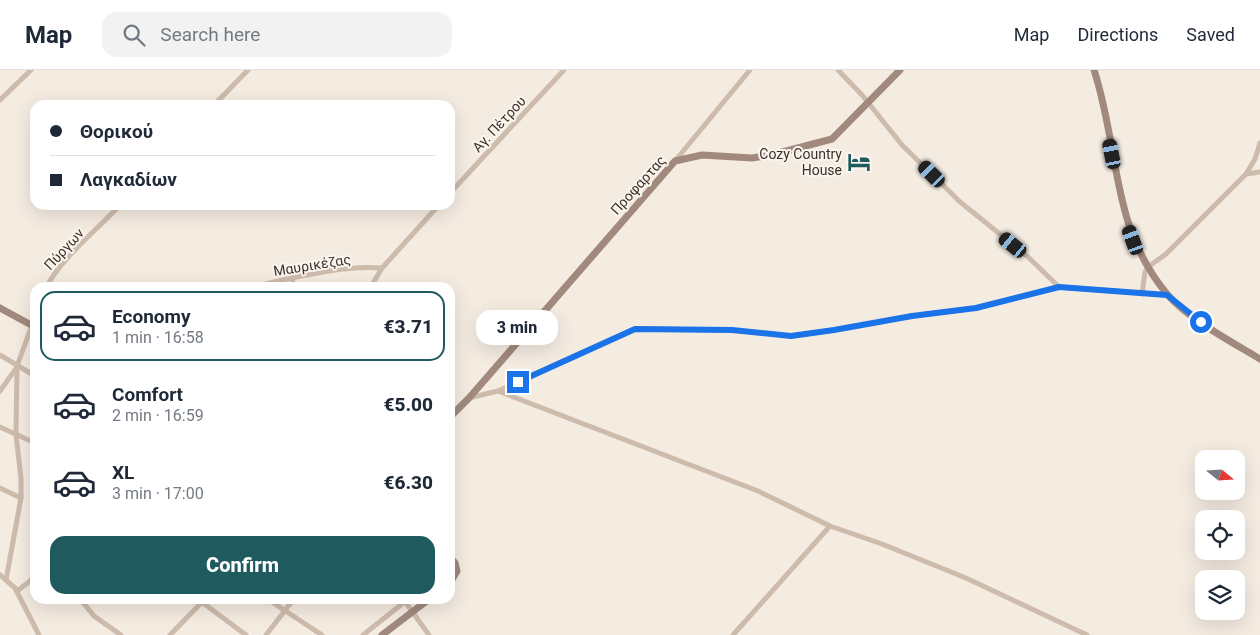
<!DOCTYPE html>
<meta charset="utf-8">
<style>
:root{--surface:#fff;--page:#f2f2f3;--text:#1f2937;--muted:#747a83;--line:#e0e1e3;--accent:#1f5a5e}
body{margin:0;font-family:Roboto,sans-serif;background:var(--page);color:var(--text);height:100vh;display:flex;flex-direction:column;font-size:19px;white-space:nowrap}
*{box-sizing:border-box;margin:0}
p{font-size:16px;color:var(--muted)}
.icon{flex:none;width:28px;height:28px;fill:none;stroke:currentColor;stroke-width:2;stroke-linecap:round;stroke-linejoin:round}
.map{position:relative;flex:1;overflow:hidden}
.side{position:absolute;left:30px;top:212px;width:425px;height:322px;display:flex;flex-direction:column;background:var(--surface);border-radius:15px;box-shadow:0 5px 20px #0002}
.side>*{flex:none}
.hud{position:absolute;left:30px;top:30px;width:425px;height:110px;border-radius:15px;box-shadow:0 5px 20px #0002;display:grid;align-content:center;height:110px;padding:0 20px;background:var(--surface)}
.needle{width:32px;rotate:108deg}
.buttons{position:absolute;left:1195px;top:380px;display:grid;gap:10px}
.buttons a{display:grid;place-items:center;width:50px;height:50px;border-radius:10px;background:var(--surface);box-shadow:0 5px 20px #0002;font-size:25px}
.end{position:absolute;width:22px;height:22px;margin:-11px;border:6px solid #1a73e8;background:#fff;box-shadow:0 0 0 2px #fff}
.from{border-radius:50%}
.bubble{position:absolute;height:35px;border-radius:15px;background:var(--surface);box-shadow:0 5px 20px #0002;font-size:16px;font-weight:800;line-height:35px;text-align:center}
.car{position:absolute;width:15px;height:30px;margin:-15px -8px;border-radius:6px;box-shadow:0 0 4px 1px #0007;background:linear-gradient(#222 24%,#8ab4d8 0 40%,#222 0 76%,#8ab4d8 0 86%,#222 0)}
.hud b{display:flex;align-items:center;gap:18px;height:48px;font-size:19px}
.hud b+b{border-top:1px solid var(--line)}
.hud i{width:12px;height:12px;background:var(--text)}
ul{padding:9px 0 0;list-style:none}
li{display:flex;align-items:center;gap:15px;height:70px;margin:0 10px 8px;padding:0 10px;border:2px solid transparent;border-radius:15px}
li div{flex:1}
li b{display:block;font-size:19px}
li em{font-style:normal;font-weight:800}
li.on{border-color:var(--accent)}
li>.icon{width:45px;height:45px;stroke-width:1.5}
.cta{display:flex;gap:10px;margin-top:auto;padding:10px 20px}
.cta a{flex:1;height:58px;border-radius:15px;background:var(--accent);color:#fff;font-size:20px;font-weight:800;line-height:58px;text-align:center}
header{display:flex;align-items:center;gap:30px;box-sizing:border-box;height:70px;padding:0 25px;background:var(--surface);border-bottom:1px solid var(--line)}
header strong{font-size:24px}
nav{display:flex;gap:28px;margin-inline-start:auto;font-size:18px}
.search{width:350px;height:45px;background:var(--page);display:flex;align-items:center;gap:12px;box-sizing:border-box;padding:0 18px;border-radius:15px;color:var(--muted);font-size:19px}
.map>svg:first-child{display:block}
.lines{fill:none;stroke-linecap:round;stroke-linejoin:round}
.street{stroke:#cdbbac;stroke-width:5}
.secondary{stroke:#a18a7d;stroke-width:7}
.route{stroke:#1a73e8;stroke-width:6}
.labels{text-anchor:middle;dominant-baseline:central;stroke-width:4;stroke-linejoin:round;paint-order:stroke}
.street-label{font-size:14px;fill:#3b302b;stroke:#fbf5ee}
.poi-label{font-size:14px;fill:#3b302b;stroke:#fbf5ee;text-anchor:end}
</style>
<header>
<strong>Map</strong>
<div class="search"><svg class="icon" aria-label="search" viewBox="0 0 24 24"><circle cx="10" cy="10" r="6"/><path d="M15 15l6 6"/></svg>Search here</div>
<nav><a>Map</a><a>Directions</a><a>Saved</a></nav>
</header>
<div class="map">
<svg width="1260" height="565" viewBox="0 0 1260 565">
<rect width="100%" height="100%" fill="#f4ebe1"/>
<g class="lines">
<!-- street -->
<g class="street">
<path d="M838 0 862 25 902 75 941 113 959 131 1027 186 1059 217 1167 225"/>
<path d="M0 30 31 0"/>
<path d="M214 35 248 0"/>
<path d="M675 91 750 0"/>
<path d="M1246 104 1255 89 1260 73"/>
<path d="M450 123 564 0"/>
<path d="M292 208 294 218"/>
<path d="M46 218C61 188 97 160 120 135"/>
<path d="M247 218C288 209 340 195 382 198"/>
<path d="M370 218 382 198 439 135"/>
<path d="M1142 224 1145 202 1148 197 1166 184 1246 104 1260 102"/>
<path d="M0 285 35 306"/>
<path d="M0 321 17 297"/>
<path d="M498 321 758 421 830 456 882 474 966 508 1087 565"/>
<path d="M469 328 498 321 635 259 731 260 791 266 834 260 912 246 976 238 1059 217"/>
<path d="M0 357 35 373"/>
<path d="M0 418 21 428"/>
<path d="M0 505 15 518 39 565"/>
<path d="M6 510 21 428V408L16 365 17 296 35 247"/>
<path d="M17 521 29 512 35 505"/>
<path d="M81 530 94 546 121 565"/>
<path d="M199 530 246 565"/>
<path d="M269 530 322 565"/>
<path d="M404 530 429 565"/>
<path d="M170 565 204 530"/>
<path d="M266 565 293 530"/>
<path d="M363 565 407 530"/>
<path d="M733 565 830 456"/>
</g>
<!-- secondary -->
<g class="secondary">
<path d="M1094 0C1120 79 1110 156 1167 224 1188 249 1232 272 1260 289"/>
<path d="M0 238 35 257"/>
<path d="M450 347 469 328 675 91 702 85 752 88 771 85 832 69 900 0"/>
<path d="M450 487 455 493 457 501 450 513"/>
<path d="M382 565 428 530"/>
</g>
</g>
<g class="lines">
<!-- route -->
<path class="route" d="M518 312 635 259 732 260 791 266 834 260 912 246 976 238 1059 217 1167 225 1201 252"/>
</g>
<!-- icons -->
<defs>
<symbol id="hotel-bare" viewBox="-9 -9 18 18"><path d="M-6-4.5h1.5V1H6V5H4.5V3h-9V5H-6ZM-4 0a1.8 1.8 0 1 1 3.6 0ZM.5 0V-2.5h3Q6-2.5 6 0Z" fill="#1f5a5e" stroke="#fbf5ee" stroke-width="2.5" paint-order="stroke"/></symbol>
</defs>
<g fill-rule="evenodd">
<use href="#hotel-bare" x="843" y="76" width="32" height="32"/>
</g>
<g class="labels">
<!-- street labels -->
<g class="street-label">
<text transform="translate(499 54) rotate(-47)">Αγ. Πέτρου</text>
<text transform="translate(638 115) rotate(-48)">Προφαρτας</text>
<text transform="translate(64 179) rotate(-47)">Πύργων</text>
<text transform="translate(312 195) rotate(-9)">Μαυρικέζας</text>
</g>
<!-- poi labels -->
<g class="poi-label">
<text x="842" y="84">Cozy Country<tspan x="842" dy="16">House</tspan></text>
</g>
</g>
</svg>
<div class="buttons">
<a><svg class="needle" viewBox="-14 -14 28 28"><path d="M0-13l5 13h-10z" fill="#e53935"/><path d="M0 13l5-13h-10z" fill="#747a83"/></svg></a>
<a><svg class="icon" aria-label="locate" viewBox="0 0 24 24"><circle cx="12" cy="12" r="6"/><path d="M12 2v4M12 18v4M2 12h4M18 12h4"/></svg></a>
<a><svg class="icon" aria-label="layers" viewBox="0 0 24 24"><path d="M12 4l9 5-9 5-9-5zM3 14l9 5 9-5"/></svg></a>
</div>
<i class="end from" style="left:1201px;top:252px"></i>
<i class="end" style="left:518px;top:312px"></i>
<div class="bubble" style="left:476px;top:240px;width:82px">3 min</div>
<i class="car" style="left:1112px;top:84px;rotate:349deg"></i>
<i class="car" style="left:932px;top:104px;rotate:315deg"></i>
<i class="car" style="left:1133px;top:170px;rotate:340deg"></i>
<i class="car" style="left:1013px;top:175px;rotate:309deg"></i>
<div class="hud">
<b><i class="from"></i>Θορικού</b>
<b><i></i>Λαγκαδίων</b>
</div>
<section class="side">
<ul>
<li class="on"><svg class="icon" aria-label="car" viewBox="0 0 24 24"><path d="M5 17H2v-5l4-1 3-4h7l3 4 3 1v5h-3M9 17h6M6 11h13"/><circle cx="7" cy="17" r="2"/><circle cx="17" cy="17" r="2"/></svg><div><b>Economy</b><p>1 min · 16:58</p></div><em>€3.71</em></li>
<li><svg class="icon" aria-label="car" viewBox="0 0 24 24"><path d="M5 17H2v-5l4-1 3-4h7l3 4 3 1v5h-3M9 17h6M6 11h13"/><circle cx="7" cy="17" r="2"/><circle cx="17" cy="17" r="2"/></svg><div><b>Comfort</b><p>2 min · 16:59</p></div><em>€5.00</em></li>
<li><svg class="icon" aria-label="car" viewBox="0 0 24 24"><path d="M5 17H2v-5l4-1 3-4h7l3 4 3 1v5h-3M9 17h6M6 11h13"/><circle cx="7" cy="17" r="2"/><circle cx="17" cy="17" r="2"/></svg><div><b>XL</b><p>3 min · 17:00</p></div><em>€6.30</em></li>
</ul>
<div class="cta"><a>Confirm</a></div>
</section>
</div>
